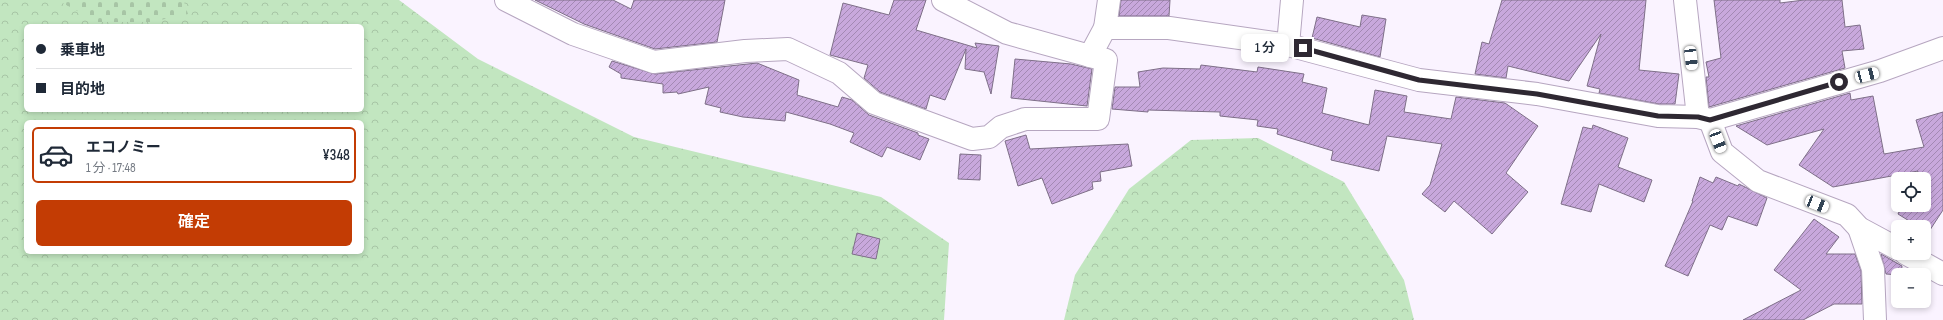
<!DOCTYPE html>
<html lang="ja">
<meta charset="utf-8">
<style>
:root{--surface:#fff;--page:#f6f6f7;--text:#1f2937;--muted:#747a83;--line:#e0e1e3;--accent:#c33c04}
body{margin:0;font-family:"Sofia Sans Condensed","Noto Sans JP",sans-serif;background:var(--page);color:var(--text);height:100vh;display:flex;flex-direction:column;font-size:15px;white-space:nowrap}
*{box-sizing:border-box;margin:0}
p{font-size:13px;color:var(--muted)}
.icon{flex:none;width:22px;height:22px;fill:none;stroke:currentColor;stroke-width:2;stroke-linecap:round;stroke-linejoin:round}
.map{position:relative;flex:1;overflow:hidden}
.drawer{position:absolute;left:24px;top:120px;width:340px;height:134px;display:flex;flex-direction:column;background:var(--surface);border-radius:6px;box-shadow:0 2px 6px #0003}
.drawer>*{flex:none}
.guide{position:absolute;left:24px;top:24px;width:340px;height:88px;border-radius:6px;box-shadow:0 2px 6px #0003;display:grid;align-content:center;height:88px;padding:0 12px;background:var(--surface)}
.buttons{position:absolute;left:1891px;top:172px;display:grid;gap:8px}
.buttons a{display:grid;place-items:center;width:40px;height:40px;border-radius:6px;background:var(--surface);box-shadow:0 2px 6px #0003;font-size:20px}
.end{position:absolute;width:18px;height:18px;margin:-9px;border:5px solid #2e2832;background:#fff;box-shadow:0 0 0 2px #fff}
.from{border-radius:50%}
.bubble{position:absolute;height:28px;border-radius:6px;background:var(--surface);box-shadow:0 2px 6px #0003;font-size:13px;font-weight:600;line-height:28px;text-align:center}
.car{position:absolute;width:12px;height:24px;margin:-12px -6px;border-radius:5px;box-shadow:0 0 3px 1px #0007;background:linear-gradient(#fff 24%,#345 0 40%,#fff 0 76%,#345 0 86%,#fff 0)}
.guide b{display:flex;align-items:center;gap:14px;height:38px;font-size:15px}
.guide b+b{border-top:1px solid var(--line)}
.guide i{width:10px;height:10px;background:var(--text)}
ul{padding:7px 0 0;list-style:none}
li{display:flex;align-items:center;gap:12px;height:56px;margin:0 8px 6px;padding:0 4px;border:2px solid transparent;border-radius:6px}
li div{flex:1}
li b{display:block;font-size:15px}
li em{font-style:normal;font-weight:600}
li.current{border-color:var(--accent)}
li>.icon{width:36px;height:36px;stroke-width:1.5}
.action{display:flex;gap:8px;margin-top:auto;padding:8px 12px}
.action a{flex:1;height:46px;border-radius:6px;background:var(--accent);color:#fff;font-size:16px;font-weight:600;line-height:46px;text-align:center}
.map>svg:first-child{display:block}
.forest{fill:url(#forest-crowns);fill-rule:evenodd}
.cemetery{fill:url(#cemetery-stones)}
.building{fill:url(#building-hatch);stroke:#7e6f88}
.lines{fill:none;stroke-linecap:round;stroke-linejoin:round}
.minor-casing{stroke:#b6a6c0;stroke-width:24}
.minor{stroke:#fff;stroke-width:22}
.route{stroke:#2e2832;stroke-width:5}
</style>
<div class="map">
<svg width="1943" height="320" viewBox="0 0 1943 320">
<defs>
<pattern id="forest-crowns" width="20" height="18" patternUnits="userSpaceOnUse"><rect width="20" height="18" fill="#c2e6c0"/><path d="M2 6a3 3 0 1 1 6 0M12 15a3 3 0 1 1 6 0" fill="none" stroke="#a7c5a5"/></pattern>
<pattern id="cemetery-stones" width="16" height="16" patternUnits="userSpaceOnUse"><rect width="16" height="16" fill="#c2e6c0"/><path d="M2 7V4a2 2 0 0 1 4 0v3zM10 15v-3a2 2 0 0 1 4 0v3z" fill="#a7c5a5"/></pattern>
<pattern id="building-hatch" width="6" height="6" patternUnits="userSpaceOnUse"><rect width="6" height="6" fill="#c8a8dc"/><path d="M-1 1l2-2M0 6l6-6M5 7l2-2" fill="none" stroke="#a389b3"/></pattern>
</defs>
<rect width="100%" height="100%" fill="#faf3ff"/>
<!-- forest -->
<g class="forest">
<path d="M0 0H399L478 59 634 137 881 197 949 243 944 320H0ZM26 26H362V110H26ZM26 122H362V252H26Z"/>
<path d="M1258 138 1344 182 1404 280 1414 320H1064L1075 275 1129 189 1191 140Z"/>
</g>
<!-- cemetery -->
<path class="cemetery" d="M57 0H186L184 2 188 14 151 22H98Z"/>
<!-- building -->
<g class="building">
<path d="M535 0H613L631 9 634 0H725L717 42 655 49 584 24Z"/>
<path d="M894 0H926L916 30 977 48 975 43 999 46 991 94 984 72 965 69 966 49 945 100 930 95 926 109 880 92 864 78 868 65 830 55 843 3 889 15Z"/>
<path d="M1121 0H1170L1169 16H1119Z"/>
<path d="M1502 0H1646L1639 70 1679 74 1675 104H1659L1599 93 1600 89 1587 86 1601 34 1569 81 1508 66 1506 78 1475 74 1482 42 1489 44Z"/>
<path d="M1714 0H1780V3L1804 0H1842L1845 27 1860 25 1864 49 1842 51 1845 68 1709 107 1706 77H1709L1706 62 1721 58Z"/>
<path d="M1362 15 1386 19 1380 57 1312 38 1317 17 1360 27Z"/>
<path d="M1015 59 1071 64 1092 69 1087 106 1011 98Z"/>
<path d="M612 61 655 74 757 63 799 80 797 95 838 107 842 97 852 100 869 115 918 133V135L929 139 920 160 887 147 882 157 850 142 854 133 830 124 786 112 785 121 743 117 720 112 721 108 705 104 709 87 678 94 677 92 663 93V84L621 78V74L609 67Z"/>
<path d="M1201 65 1257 72 1258 67 1304 74 1302 82 1327 88 1322 113 1369 125 1375 90 1407 96 1404 112 1451 119 1456 97 1505 103 1538 126 1506 173 1528 192 1492 234 1454 201 1445 212 1422 194 1430 185 1442 144 1387 136 1379 171 1331 160 1333 151 1277 134 1278 129 1257 126 1258 120 1220 116V112L1148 110V112L1112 109 1115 87H1140L1138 72 1163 68 1200 69Z"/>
<path d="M1850 93 1851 100 1873 96 1884 154 1924 147 1916 120 1943 112V210L1928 233 1924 230V227H1919L1898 214 1902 205H1924V179H1915L1918 171 1833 187 1799 165 1824 129 1767 145 1736 126Z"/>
<path d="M1593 125 1628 138 1618 167 1652 180 1644 202 1599 184 1591 212 1561 204 1583 127 1592 129Z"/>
<path d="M1026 135 1030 149 1128 144 1132 166 1100 172 1101 181 1092 182 1093 189 1052 204 1042 178 1018 186 1005 141Z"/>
<path d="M960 154 981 155 980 180 958 179Z"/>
<path d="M1700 177 1713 183 1716 177 1738 186 1739 184 1767 198 1757 226 1728 216 1722 230 1710 225 1688 276 1665 266 1693 201H1692Z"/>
<path d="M1814 219 1839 237 1826 254H1855L1861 271 1862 304H1834L1803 320H1743L1801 290 1774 270Z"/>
<path d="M857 233 880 239 876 259 852 254Z"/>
<path d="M1881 254 1902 266 1901 275 1886 274Z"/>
</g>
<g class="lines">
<defs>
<g id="minor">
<path d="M506 0 573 34 654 62 745 51 788 49 839 73 874 103 972 139 989 137 1001 127 1025 119H1098L1106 60 1090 56"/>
<path d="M943 0 1007 33 1090 56 1105 28H1169L1288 45 1419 80 1537 94 1658 116 1698 117 1710 120 1880 71 1943 48"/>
<path d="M1685 0 1698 117"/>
<path d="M1105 28 1109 0"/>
<path d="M1288 45 1292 0"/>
<path d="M1710 120 1722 152 1758 181 1847 215 1859 228 1898 249"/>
<path d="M1859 228 1873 269 1875 320"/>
<path d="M1905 253 1943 274"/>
</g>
</defs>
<!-- minor casing -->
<use href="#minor" class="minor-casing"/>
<!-- minor -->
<use href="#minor" class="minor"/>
</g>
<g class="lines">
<!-- route -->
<path class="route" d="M1303 48 1419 80 1537 94 1658 116 1698 117 1710 120 1839 82"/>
</g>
</svg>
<div class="buttons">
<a><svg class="icon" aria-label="locate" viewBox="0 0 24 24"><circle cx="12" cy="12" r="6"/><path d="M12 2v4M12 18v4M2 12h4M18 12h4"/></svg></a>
<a>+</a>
<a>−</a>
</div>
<i class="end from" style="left:1839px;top:82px"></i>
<i class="end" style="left:1303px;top:48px"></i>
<div class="bubble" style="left:1241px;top:34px;width:48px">1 分</div>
<i class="car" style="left:1691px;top:58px;rotate:173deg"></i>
<i class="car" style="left:1867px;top:75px;rotate:75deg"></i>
<i class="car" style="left:1718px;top:141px;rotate:159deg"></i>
<i class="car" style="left:1817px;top:204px;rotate:112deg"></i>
<div class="guide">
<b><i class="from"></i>乗車地</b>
<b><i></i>目的地</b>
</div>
<section class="drawer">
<ul>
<li class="current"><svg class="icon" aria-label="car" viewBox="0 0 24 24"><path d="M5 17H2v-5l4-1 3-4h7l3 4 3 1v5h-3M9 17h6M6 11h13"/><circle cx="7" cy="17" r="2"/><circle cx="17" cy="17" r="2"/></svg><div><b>エコノミー</b><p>1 分 · 17:48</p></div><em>¥348</em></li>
</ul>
<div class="action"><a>確定</a></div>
</section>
</div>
